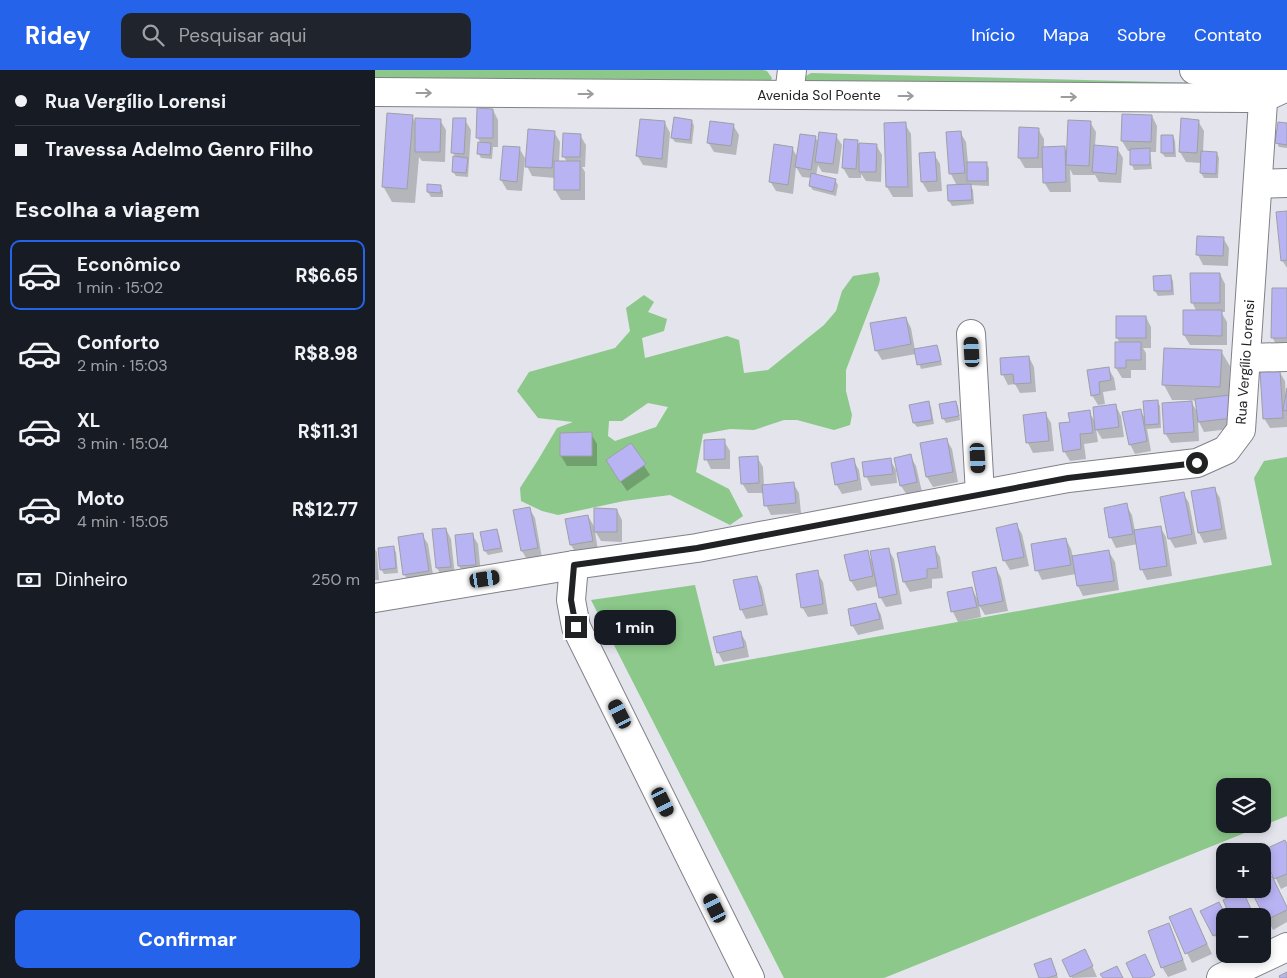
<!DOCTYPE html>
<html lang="pt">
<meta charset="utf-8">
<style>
:root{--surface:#171b24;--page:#20242c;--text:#f1f3f6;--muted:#9ea1a6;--line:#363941;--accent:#2563eb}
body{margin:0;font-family:"DM Sans",sans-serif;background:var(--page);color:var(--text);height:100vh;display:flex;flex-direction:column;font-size:19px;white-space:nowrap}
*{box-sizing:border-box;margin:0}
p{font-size:16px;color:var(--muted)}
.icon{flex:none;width:28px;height:28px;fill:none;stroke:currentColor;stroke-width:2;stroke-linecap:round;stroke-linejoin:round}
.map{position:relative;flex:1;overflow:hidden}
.drawer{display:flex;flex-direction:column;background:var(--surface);width:375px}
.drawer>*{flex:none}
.guide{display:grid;align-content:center;height:110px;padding:0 15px;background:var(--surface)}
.fabs{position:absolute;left:841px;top:708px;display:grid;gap:10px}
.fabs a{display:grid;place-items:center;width:55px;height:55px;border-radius:10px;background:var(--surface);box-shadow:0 2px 8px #0003;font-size:25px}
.end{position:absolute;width:22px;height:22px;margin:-11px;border:6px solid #212224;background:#fff;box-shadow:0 0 0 2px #fff}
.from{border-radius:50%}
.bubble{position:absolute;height:35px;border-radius:10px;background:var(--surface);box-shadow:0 2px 8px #0003;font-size:16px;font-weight:700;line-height:35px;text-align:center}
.car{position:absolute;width:15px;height:30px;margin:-15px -8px;border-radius:6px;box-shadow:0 0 4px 1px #0007;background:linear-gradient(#222 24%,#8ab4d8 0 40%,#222 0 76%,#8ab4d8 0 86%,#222 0)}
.guide b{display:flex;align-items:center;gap:18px;height:48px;font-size:19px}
.guide b+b{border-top:1px solid var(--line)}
.guide i{width:12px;height:12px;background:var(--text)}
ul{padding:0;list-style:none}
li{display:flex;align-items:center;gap:15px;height:70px;margin:0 10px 8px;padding:0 5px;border:2px solid transparent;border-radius:10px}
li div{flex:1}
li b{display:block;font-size:19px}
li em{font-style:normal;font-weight:700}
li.active{border-color:var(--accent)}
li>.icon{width:45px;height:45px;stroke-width:1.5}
h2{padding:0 15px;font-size:22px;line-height:60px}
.pay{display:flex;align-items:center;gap:12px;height:55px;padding:0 15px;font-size:19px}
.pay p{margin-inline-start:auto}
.cta{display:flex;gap:10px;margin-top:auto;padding:10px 15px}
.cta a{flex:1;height:58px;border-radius:10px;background:var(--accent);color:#fff;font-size:20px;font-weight:700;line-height:58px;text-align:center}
header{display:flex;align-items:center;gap:30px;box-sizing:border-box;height:70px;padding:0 25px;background:var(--accent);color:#fff}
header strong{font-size:24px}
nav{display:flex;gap:28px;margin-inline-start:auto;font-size:18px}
.search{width:350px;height:45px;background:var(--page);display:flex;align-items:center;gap:12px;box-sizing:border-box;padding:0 18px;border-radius:10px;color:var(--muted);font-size:19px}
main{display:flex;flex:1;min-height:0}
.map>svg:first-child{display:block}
.green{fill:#8bc889;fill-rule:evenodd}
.shadow{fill:#0003;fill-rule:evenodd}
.building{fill:#b8b3f2;stroke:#9f9fa6}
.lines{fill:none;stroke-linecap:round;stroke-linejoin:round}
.minor-casing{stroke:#808188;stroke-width:30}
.minor{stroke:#fff;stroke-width:28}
.oneway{stroke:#9b9c9c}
.route{stroke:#212224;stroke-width:6}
.labels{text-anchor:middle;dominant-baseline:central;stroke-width:5;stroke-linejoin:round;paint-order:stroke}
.street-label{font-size:14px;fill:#212224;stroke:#fff}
</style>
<header>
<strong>Ridey</strong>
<div class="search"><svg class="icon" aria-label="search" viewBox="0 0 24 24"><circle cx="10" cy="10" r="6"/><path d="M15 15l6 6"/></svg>Pesquisar aqui</div>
<nav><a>Início</a><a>Mapa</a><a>Sobre</a><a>Contato</a></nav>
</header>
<main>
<section class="drawer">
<div class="guide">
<b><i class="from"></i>Rua Vergílio Lorensi</b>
<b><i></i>Travessa Adelmo Genro Filho</b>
</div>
<h2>Escolha a viagem</h2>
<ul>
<li class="active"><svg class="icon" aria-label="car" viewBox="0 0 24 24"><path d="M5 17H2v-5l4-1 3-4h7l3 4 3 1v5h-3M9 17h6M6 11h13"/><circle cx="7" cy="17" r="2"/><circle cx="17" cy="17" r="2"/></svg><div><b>Econômico</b><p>1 min · 15:02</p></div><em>R$6.65</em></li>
<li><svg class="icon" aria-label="car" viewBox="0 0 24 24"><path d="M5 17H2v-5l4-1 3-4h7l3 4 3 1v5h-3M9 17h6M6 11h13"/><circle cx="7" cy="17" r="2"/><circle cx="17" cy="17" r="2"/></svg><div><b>Conforto</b><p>2 min · 15:03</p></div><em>R$8.98</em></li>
<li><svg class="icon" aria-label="car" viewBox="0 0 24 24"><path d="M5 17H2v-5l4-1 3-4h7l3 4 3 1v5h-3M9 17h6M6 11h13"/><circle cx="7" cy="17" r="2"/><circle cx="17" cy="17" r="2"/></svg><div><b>XL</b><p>3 min · 15:04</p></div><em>R$11.31</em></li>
<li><svg class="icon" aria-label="car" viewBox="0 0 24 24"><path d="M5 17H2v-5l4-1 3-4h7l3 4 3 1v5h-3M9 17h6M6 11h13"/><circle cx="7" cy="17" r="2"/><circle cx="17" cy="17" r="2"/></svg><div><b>Moto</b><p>4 min · 15:05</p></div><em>R$12.77</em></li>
</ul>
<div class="pay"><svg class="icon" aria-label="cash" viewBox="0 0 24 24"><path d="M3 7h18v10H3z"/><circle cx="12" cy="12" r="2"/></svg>Dinheiro<p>250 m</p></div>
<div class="cta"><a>Confirmar</a></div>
</section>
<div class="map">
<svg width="912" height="908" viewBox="0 0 912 908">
<rect width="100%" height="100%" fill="#e3e4ec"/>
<!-- green -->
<g class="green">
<path d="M0 0H388L392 1 397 8 394 15 0 10Z"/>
<path d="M436 3 864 14 868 17 428 12 431 6Z"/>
<path d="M503 202 505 209 504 214 471 300V321L477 345 475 355 459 360 422 350H409L379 360 355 359 328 364 321 402 354 419 368 446 355 455 295 425 249 431 183 445 167 441 146 431 145 418 163 390 182 358 198 352 163 348 142 321 154 302 240 278 255 261 251 238 269 225 279 232 273 242 292 249 289 261 267 268 270 288 352 266 364 270 369 303 393 300 449 255 461 241 467 221 478 206ZM273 333 293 337 281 357 240 371 233 366 234 351H247Z"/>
<path d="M912 387V746L509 908H409L216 530 320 515 340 596 897 495 879 408 889 391ZM850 716H888V754H850Z"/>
</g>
<!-- shadow -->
<g class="shadow">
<path d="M118 40 123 50V77H118L117 89 106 88 104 84 106 73 102 67Z"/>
<path d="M37 46 41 54 65 50 71 60 70 92 47 91 44 87 40 133 17 132 8 116Z"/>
<path d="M777 46 782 56 781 82H775L777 99 759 100 757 95 756 81H753L747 71Z"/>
<path d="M90 50 96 60 93 107 81 106 78 102 81 88 78 83Z"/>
<path d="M317 51 319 56 317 74 300 72 297 68Z"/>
<path d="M823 51 829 61 828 82 842 83 844 88 843 108H829L826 103V93L811 92 805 82Z"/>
<path d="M715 52 721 62 720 76 742 78 748 88 746 113 724 112 720 105H698L695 99 696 122H675L669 112V98H650L644 88 663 59 669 69V78L689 77 693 84Z"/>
<path d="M290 53 295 63 292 98 268 95 262 85Z"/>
<path d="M530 54 536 64 538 127H518L512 117Z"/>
<path d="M912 54V78L904 77 902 73Z"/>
<path d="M358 55 364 65 361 85 339 82 333 72Z"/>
<path d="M179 62 185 72 184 92H192L189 87 205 65 211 75 210 97H207L210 102V130H186L180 120V108L157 106 152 96Z"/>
<path d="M585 62 591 72 593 93H611L614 98V116L595 115 598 120 599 134 577 136 574 131 573 116H582L576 104Z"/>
<path d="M461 66 467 75 463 104 447 102 443 95 441 106 460 110 463 115 461 126 438 120 435 116 437 108 427 107 421 97 418 124 401 121 395 111 417 78 423 88 440 67 444 73Z"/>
<path d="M798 66 800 71 801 87H790L787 83Z"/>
<path d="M482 71 484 75H501L507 85 506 112 491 111 486 104V108H474L468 98Z"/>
<path d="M144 78 150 88 147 121 132 120 126 110Z"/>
<path d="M559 84 565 94 567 121 553 122 547 112Z"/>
<path d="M53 116H65L68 121V127H56L53 122Z"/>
<path d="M912 142V198L907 190Z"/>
<path d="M848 168 854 178 853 196 828 195 823 185Z"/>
<path d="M845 204 850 214V242H846L852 252V275H815L809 265V241L822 242 817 232Z"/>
<path d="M779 207H796L798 211 799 225 783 226 780 221Z"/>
<path d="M912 219V283H906L897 267Z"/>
<path d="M742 247H771L776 257V278H768L771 283V300H756V308H747L741 298 745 273 742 268Z"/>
<path d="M531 248 536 258 540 280 562 276 564 281 567 295 546 299 541 284 507 290 501 280Z"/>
<path d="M846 281 855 296 854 326 863 358 829 362 823 350 824 371 796 373 790 363 815 330H797L789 315ZM815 330 821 331 823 343Z"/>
<path d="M654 287 659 297 661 322 645 323 640 314 633 315 628 305Z"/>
<path d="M733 298 739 308 741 320 728 322 730 334 723 335 717 325 713 301Z"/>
<path d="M904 301 910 311 911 327 912 324V357L895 358 889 348Z"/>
<path d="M782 331 785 336 786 358 772 359 776 381 760 384 755 374 765 340 771 350Z"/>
<path d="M580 332 583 336 585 350 571 353 568 348Z"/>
<path d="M553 333 556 337 559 354 542 357 539 353Z"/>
<path d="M741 336 746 346 749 367 727 369 721 359 723 372 709 374 711 389 695 391 689 381 696 353 714 342 721 353Z"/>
<path d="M670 343 676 353 679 381 658 383 653 373Z"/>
<path d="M216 364 222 374V396H192L186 386Z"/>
<path d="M571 369 577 379 583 412 558 417 552 407Z"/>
<path d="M349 371 355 381V399H336L331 389Z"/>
<path d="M255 375 275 405 252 421 238 400Z"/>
<path d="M535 386 541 396 547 422 532 425 526 416Z"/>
<path d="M382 387 388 397 389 416 418 413 424 423 426 443 396 445 391 435 389 423H373L367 413Z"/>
<path d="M478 390 484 400 487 420 467 424 461 414Z"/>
<path d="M515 390 521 400 522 413 496 416 491 406Z"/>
<path d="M839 418 845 428 852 469 829 473 824 463Z"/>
<path d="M808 423 814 433 822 474 800 478 794 468Z"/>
<path d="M751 435 757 445 760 461 785 457 791 467 797 506 772 510 767 500 763 474 741 478 736 468Z"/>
<path d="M154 438 160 448 167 488 153 491 147 481Z"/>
<path d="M242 440 247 450V472L226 471 220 461 223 481 202 485 196 475 191 450 213 446 220 458Z"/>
<path d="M641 454 647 464 654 496 635 500 629 490Z"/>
<path d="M71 459 76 469 80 506 68 508 62 498 58 460Z"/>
<path d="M122 460 124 465 128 482 113 485 110 481 107 463Z"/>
<path d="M97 464 103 474 106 504 90 506 84 496Z"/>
<path d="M47 465 53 474 59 511 35 514 29 504Z"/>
<path d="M691 469 696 479 698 487 734 482 740 492 744 520 708 526 703 516 701 504 667 510 662 500Z"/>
<path d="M559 477 565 487 568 508 557 509V518L535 522 529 512Z"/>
<path d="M18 478 21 482 23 503 9 504 6 499Z"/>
<path d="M0 479 2 482 4 510H0Z"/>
<path d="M513 479 519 489 527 534 511 537 505 527 503 516 482 521 476 511 470 486 492 482 498 493Z"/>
<path d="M621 498 626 508 633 541 610 545 604 535 606 547 583 552 578 542 597 519 603 530Z"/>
<path d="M442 502 448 512 453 544 433 547 427 537Z"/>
<path d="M382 507 387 517 393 545 371 549 366 539Z"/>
<path d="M501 535 506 545 509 559 483 565 477 555Z"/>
<path d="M365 562 371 572 374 587 348 592 343 582Z"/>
<path d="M912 776V816L906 819 888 782Z"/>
<path d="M896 808 912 838V852L898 860 876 819H888V812Z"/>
<path d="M816 839 837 884 817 893 812 883Z"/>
<path d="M827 841 850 846V873L845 875Z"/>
<path d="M793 855 799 865 812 900 793 907 787 897Z"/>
<path d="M676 890 683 908H665Z"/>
<path d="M689 890 715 891 722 907 697 908Z"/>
</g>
<!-- building -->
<g class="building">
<path d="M102 38 118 39V68H101Z"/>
<path d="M12 43 38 45 32 119 7 117Z"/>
<path d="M747 44 777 45 776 72 746 71Z"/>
<path d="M299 47 317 50 315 70 296 68Z"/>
<path d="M40 48 66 49 65 82H40Z"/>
<path d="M78 48H91L89 84 76 83Z"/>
<path d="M806 48 824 50 822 83 804 82Z"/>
<path d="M265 49 290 51 287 89 261 86Z"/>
<path d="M693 50 716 51 714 96 691 95Z"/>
<path d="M335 51 359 54 356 76 332 73Z"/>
<path d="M531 52 533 117H511L509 53Z"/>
<path d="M903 52 912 53V75L900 73Z"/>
<path d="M644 57 664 58 663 88H643Z"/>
<path d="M153 59 180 61 177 98 150 97Z"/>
<path d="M586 61 590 103 574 104 571 62Z"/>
<path d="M444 62 462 64 458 94 440 92Z"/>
<path d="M188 63 206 64 205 87H187Z"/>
<path d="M425 64 441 66 436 100 420 97Z"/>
<path d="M786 65H798L799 83H786Z"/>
<path d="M469 69 483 70 481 99 467 98Z"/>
<path d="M103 72 116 73 115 85 102 84Z"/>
<path d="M484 73 502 74 501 102H484Z"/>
<path d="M399 74 418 77 413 115 394 112Z"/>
<path d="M719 75 743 77 741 104 717 102Z"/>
<path d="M128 76 145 77 142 112 125 110Z"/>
<path d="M690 76 691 112 668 113 667 77Z"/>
<path d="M775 78V95H755V79Z"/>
<path d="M826 81 842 82 841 104 825 103Z"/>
<path d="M560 82 562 111 546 112 544 83Z"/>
<path d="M78 86 93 88 91 103 77 102Z"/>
<rect x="179" y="91" width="26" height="29"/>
<rect x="592" y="92" width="20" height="19"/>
<path d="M436 103 461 109 458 122 434 116Z"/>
<path d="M52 114 66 115V123L52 122Z"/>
<path d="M596 114 597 130 573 131 572 115Z"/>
<path d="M912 141V190L906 191 901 142Z"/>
<path d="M822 166 849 167 848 186 821 185Z"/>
<path d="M815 203H845V233H816Z"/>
<path d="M796 205 797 221H779L778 206Z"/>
<path d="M897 218H912V268H896Z"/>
<path d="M808 240H847V266L808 265Z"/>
<rect x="741" y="246" width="30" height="22"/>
<path d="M531 247 536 274 500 281 495 253Z"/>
<path d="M740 272H766V290H751V298H740Z"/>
<path d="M562 275 566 291 542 295 539 279Z"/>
<path d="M789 278 847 280 845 317 787 315Z"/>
<path d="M654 286 656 313 639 314 638 304 626 305 625 288Z"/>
<path d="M734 297 736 310 724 312 725 324 716 326 712 300Z"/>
<path d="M905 300 908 348 888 349 885 301Z"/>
<path d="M912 318V341L908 340Z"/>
<path d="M855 325 858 348 823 352 820 329Z"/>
<path d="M783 330 784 354 770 355 768 331Z"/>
<path d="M554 331 557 350 538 353 534 335Z"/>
<path d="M581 331 584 346 567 349 564 334Z"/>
<path d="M817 331 819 362 789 364 787 333Z"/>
<path d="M741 334 744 357 720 360 718 337Z"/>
<path d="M766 339 772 371 754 375 747 342Z"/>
<path d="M715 340 718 363 705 364 706 379 688 382 684 353 695 352 693 343Z"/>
<path d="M671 342 674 371 651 373 648 345Z"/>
<path d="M217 362V386H185V363Z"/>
<path d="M572 368 578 402 551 407 545 373Z"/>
<path d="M350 369V389L329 390V370Z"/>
<path d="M256 373 271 394 245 412 231 390Z"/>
<path d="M536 384 542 412 525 416 519 388Z"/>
<path d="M383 386 384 413 366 414 364 387Z"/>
<path d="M479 388 483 410 460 415 456 393Z"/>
<path d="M516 388 518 404 489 407 487 392Z"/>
<path d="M419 412 421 433 389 436 387 415Z"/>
<path d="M840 417 847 459 823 463 816 421Z"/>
<path d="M809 422 817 464 793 469 785 427Z"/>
<path d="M752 433 758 464 734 468 729 438Z"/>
<path d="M155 437 163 478 146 481 138 440Z"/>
<path d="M219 438 242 439V462H219Z"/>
<path d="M213 445 218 471 195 475 190 449Z"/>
<path d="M642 453 649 487 628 491 621 458Z"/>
<path d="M786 456 792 496 765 500 759 460Z"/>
<path d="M71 458 76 497 61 498 57 459Z"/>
<path d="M122 459 126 478 109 481 105 462Z"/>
<path d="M48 463 54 501 28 505 23 467Z"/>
<path d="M98 463 101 495 83 496 80 465Z"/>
<path d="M691 468 696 495 660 501 656 474Z"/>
<path d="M19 476 21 498 5 500 3 478Z"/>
<path d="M560 476 563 498 552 499V508L528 512 522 483Z"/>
<path d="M514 478 522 524 504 528 495 481Z"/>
<path d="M493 480 498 506 475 511 469 485Z"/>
<path d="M734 480 739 511 702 516 697 486Z"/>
<path d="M621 497 628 531 604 536 597 502Z"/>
<path d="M443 500 448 534 426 538 421 504Z"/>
<path d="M382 506 388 535 365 540 358 510Z"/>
<path d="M597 517 602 537 576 542 572 522Z"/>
<path d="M501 533 505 549 476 556 473 539Z"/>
<path d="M366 561 369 577 342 583 338 567Z"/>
<path d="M910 770 912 774V804L899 809 886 781Z"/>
<path d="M897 806 912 837V840L891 850 875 819H888V811Z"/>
<path d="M868 821 879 846H855L848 830Z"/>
<path d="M844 832 851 846 850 860 838 866 825 841Z"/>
<path d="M816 838 832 874 810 884 794 847Z"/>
<path d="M794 853 808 890 786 898 773 861Z"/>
<path d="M710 879 718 896 695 907 687 890Z"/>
<path d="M770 884 780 905 774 908H758L751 893Z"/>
<path d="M676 888 682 905 672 908H664L659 894Z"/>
<path d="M742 896 748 908H728L725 904Z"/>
<path d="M912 902V908H905L904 906Z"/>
</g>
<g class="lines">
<defs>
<g id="minor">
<path d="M819 0 890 2 907 6"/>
<path d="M0 22 872 28H888L912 17"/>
<path d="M414 25 417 0"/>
<path d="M883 114 912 113"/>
<path d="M596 264 605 424"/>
<path d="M871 288 912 287"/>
<path d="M199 495 196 530 201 557 375 908"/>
<path d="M0 528 199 495 322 478 693 408 822 393 851 380 866 360 890 2"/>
<path d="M846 908 912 877"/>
</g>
</defs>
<!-- minor casing -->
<use href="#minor" class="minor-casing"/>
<!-- minor -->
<use href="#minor" class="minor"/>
</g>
<!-- one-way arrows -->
<defs><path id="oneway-shaft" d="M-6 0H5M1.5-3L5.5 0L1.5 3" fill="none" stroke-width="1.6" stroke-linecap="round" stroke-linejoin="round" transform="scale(1.25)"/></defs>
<g class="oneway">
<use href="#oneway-shaft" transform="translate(49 23)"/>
<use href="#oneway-shaft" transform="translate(211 24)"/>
<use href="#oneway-shaft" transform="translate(531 26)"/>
<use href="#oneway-shaft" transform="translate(694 27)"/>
</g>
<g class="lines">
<!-- route -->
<path class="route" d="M201 557 196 530 199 495 322 478 693 408 822 393"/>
</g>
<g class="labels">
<!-- street labels -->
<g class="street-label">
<text x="444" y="25">Avenida Sol Poente</text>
<text transform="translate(870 292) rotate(-86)">Rua Vergílio Lorensi</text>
</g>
</g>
</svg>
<div class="fabs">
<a><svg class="icon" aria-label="layers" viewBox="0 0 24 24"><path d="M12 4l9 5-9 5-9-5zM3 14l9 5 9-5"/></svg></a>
<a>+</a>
<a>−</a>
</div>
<i class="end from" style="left:822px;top:393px"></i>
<i class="end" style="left:201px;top:557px"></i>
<div class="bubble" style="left:219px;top:540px;width:82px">1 min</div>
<i class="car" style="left:597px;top:282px;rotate:357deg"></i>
<i class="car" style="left:603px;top:388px;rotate:177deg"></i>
<i class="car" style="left:110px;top:509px;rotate:81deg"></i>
<i class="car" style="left:245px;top:644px;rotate:333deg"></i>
<i class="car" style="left:288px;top:732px;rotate:154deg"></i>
<i class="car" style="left:340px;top:838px;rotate:334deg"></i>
</div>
</main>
